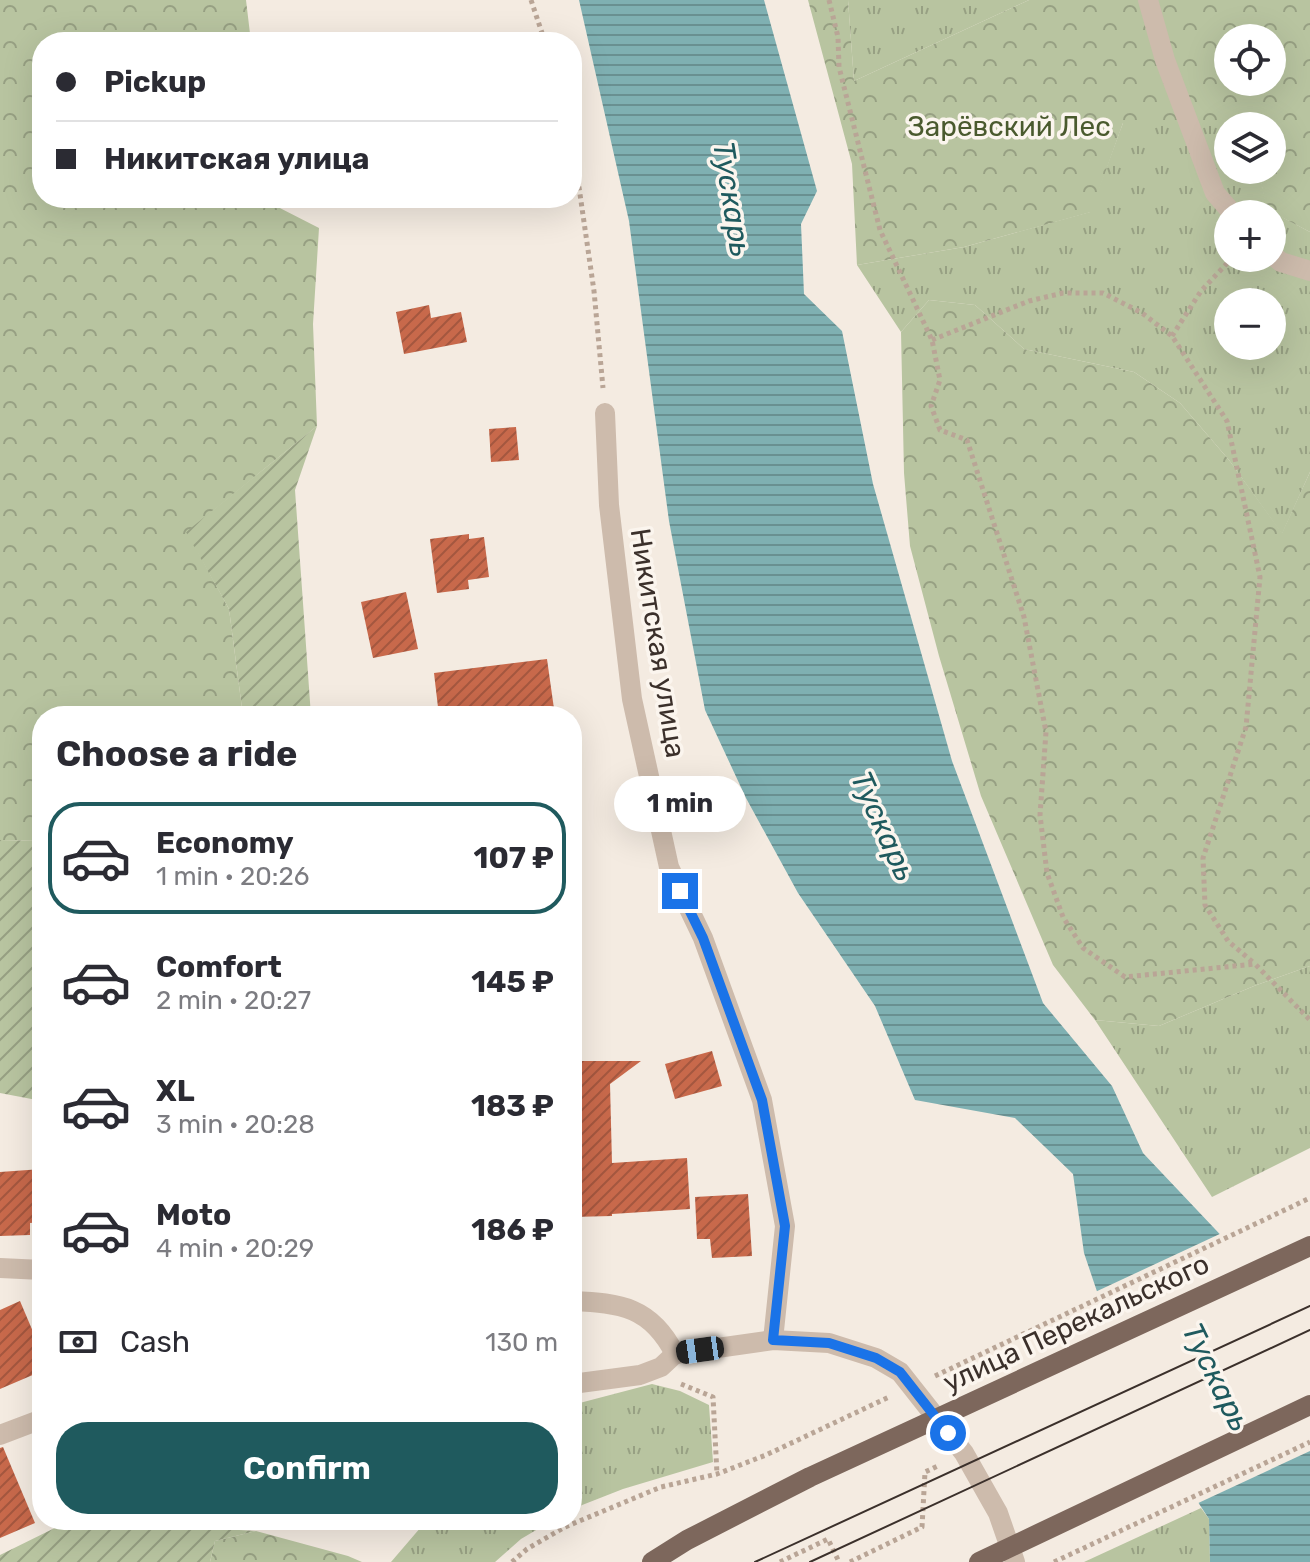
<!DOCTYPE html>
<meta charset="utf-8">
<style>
:root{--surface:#fff;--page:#f2f2f3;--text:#2b2b33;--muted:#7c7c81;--line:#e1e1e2;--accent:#1f5a5e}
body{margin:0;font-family:Rubik,sans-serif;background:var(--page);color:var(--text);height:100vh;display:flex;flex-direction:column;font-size:30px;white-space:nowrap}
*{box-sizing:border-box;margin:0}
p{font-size:26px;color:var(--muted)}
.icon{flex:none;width:44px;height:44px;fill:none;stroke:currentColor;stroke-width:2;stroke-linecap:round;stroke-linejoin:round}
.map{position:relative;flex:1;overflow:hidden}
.side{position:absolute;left:32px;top:706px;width:550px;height:824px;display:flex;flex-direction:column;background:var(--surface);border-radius:32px;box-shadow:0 8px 32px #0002}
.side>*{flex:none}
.banner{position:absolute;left:32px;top:32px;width:550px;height:176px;border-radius:32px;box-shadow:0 8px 32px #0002;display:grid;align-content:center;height:176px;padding:0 24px;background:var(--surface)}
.buttons{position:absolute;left:1214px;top:24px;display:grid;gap:16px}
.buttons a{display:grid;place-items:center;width:72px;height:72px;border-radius:50%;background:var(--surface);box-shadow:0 8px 32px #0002;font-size:40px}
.end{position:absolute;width:36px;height:36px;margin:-18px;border:10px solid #1a73e8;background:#fff;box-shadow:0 0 0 4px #fff}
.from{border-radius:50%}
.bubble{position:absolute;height:56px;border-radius:28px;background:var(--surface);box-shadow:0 8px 32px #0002;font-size:26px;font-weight:700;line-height:56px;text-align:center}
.car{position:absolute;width:24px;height:48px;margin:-24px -12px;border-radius:10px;box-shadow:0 0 6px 2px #0007;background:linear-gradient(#222 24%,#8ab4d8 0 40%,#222 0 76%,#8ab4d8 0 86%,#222 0)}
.banner b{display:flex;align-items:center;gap:28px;height:76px;font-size:30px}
.banner b+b{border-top:2px solid var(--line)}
.banner i{width:20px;height:20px;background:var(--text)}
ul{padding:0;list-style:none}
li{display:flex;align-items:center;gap:24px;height:112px;margin:0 16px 12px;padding:0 8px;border:4px solid transparent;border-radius:32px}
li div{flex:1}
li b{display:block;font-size:30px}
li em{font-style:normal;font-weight:700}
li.current{border-color:var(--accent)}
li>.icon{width:72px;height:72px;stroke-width:1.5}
h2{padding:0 24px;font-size:36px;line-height:96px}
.pay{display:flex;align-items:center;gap:20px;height:88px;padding:0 24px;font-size:30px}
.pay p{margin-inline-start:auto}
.button{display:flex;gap:16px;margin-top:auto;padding:16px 24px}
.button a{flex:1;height:92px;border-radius:32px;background:var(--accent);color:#fff;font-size:32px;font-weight:700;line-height:92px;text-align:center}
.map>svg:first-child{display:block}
.grass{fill:url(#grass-tufts);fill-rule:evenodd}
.forest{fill:url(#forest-crowns);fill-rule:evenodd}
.garden{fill:url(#garden-furrows)}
.water{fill:url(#water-rules)}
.pier{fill:#f4ebe1}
.building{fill:url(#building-hatch)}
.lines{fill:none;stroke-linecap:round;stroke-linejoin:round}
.path{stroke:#b9a596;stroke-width:5;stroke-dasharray:4 4;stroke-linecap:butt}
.minor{stroke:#cdbbac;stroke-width:20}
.major{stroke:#7d675c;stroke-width:20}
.tram{stroke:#3b302b;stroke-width:2}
.route{stroke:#1a73e8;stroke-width:10}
.labels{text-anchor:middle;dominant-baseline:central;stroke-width:7;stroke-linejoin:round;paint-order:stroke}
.park-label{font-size:28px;fill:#4a5a2e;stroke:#fbf5ee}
.street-label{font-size:28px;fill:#3b302b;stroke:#fbf5ee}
.water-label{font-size:30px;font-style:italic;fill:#1f5a5e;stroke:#fbf5ee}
</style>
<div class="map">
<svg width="1310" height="1562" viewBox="0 0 1310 1562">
<defs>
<pattern id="grass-tufts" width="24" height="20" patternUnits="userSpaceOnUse" patternTransform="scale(2)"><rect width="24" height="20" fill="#b8c4a0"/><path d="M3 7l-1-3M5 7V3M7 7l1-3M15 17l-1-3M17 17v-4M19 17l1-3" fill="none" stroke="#97a083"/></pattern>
<pattern id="forest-crowns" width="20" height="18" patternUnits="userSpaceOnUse" patternTransform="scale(2)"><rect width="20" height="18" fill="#b8c4a0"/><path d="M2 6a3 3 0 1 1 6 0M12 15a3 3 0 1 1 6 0" fill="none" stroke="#97a083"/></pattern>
<pattern id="garden-furrows" width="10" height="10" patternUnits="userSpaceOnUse" patternTransform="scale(2)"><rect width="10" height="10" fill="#b8c4a0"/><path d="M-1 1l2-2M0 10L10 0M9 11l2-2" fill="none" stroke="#97a083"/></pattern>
<pattern id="water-rules" width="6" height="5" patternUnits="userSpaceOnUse" patternTransform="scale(2)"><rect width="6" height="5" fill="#7fb0b2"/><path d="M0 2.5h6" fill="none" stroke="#699091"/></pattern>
<pattern id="building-hatch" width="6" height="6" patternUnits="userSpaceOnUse" patternTransform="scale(2)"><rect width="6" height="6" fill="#c8694b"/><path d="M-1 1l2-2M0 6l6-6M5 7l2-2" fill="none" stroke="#a4573f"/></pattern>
</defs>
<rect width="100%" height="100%" fill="#f4ebe1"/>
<!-- grass -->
<g class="grass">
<path d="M848 0H1029L854 81Z"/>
<path d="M1123 123H1251V126H1228V170H1259L1267 209 1310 232V472L1282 534 1229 460 1180 403 1134 372 1024 349 975 305 929 300 901 332 857 265 964 247 1090 212ZM1228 214H1272V258H1228ZM1228 302H1272V346H1228Z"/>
<path d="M1310 966V1148L1212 1197 1095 1020 1159 1026 1254 986Z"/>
<path d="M652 1384 680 1391 709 1405 713 1462 623 1489 572 1509V1405Z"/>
<path d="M1201 1508 1209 1519 1210 1562H1084Z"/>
<path d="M427 1520H553L521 1539 495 1562H391Z"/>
</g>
<!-- forest -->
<g class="forest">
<path d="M0 0H246L251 42H42V198H271L272 204 319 228 313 324 317 426 187 532 229 609 243 716H42V841L0 840Z"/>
<path d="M808 0H848L854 81 1029 0H1310V232L1266 209 1259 170H1272V126H1251L1250 123H1123L1091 212 964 247 857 265 852 164ZM1228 38H1272V82H1228Z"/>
<path d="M929 300 975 305 1024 349 1134 372 1180 403 1229 460 1282 533 1310 472V966L1254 986 1159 1026 1095 1020 1053 965 981 796 939 656 910 546 904 473 901 332Z"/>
<path d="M256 1531 348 1556 362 1562H210L215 1541Z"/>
</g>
<!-- garden -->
<g class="garden">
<path d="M317 426 295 490 311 716H243L229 609 186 532Z"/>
<path d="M0 840 42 841V1101L0 1093Z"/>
<path d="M71 1520 256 1531 215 1541 210 1562H0V1555Z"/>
</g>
<!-- water -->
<path class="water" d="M579 0H764L817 191 801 224 804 294 842 331 873 484 952 761 1043 1003 1112 1086 1143 1153 1232 1247 1310 1396V1562H1210L1209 1519 1136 1407 1084 1253 1073 1174 1015 1118 915 1100 875 1006 798 893 746 798 705 710 669 521 629 221Z"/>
<!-- pier -->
<path class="pier" d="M1224 1232 1236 1245 1302 1361 1310 1384V1451L1194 1505 1132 1409 1093 1293Z"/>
<!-- building -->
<g class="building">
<path d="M429 305 431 318 461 312 467 342 404 354 396 312Z"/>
<path d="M516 427 519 460 491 462 489 429Z"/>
<path d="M469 534V539L484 537 489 577 468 580 469 589 437 593 430 539Z"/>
<path d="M406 592 418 649 373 658 361 602Z"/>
<path d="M547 659 555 716H439L434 673Z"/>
<path d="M712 1051 722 1086 675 1099 665 1064Z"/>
<path d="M572 1061H641L610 1084 612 1163 687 1158 690 1209 612 1214V1216L572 1217Z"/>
<path d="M42 1169V1222L30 1223V1235L0 1236V1172Z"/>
<path d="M748 1194 752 1256 712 1258 710 1239H697L695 1197Z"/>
<path d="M20 1301 42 1353V1371L0 1389V1310Z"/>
<path d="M3 1447 35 1523 0 1538V1448Z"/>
</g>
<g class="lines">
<!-- path -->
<g class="path">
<path d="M531 0 545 42"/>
<path d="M829 0 838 37 839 67 880 230 932 340 940 380 931 406 940 430 967 440 1024 617 1046 732 1040 815 1047 873 1063 917 1083 948 1125 977 1255 964 1310 1020"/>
<path d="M572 139 594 291 603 388"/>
<path d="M1172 336 1201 291 1232 258"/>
<path d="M932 340 1029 301 1063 293H1103L1142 313 1172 336 1227 421 1260 577 1246 727 1203 858 1205 905 1228 941 1255 964"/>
<path d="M935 1376 1310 1198"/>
<path d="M681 1384 713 1397 717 1474"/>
<path d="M512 1562 527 1549 565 1527 661 1487 717 1474 766 1455 889 1397"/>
<path d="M780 1562 828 1539 839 1562"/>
<path d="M850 1562 922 1527 925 1472 940 1465"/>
<path d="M1054 1562 1310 1442"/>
</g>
<!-- minor -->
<g class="minor">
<path d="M1148 0 1165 60 1215 193 1233 214"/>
<path d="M1272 255 1281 262 1310 271"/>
<path d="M605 413 609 505 632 699 669 867 703 938 762 1100 785 1226 773 1340"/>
<path d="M0 1268 42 1270"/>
<path d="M572 1301C621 1303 651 1307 675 1354"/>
<path d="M675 1354 773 1340 829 1343 876 1358 900 1372 964 1453 998 1513 1015 1562"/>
<path d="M572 1384 640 1375 661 1367 675 1354"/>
<path d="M0 1435 42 1419"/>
</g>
<!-- major -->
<g class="major">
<path d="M652 1562 687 1540 810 1477 1310 1246"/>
<path d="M979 1562 1310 1405"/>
</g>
<!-- tram -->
<g class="tram">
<path d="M755 1562 1310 1306"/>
<path d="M810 1562 1310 1330"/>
</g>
</g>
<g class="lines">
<!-- route -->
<path class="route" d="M680 891 703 938 762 1100 785 1226 773 1340 829 1343 876 1358 900 1372 948 1433"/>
</g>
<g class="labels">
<!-- park labels -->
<g class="park-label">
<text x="1009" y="126">Зарёвский Лес</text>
</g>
<!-- street labels -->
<g class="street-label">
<text transform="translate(658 643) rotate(81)">Никитская улица</text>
<text transform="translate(1076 1323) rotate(-25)">улица Перекальского</text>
</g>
<!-- water labels -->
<g class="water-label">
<text transform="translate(732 199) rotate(81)">Тускарь</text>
<text transform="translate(883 826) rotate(66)">Тускарь</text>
<text transform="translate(1216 1377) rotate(64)">Тускарь</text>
</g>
</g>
</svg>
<div class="buttons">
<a><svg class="icon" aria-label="locate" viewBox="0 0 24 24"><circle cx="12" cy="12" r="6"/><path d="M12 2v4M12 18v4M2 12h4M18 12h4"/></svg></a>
<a><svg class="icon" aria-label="layers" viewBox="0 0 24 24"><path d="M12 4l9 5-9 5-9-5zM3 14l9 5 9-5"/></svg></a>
<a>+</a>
<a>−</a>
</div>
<i class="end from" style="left:948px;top:1433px"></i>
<i class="end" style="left:680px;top:891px"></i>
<div class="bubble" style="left:614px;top:776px;width:132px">1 min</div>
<i class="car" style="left:700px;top:1350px;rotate:262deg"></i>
<div class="banner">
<b><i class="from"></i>Pickup</b>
<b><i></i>Никитская улица</b>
</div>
<section class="side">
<h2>Choose a ride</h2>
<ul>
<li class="current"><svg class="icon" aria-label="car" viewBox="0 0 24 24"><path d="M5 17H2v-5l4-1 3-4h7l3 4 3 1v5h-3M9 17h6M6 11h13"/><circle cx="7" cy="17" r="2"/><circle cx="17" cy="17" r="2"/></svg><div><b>Economy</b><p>1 min · 20:26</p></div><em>107 ₽</em></li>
<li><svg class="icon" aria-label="car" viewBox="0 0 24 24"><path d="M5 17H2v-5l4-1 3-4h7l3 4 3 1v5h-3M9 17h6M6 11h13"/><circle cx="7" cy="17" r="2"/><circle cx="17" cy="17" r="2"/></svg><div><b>Comfort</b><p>2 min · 20:27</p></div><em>145 ₽</em></li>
<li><svg class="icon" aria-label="car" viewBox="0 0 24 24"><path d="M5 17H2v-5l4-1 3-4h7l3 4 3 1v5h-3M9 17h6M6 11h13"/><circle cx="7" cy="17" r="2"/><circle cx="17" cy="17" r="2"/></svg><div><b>XL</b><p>3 min · 20:28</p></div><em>183 ₽</em></li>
<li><svg class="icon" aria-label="car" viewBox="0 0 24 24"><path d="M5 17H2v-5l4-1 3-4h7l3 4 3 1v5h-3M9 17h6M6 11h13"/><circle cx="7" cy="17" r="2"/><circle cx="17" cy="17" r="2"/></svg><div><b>Moto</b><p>4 min · 20:29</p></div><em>186 ₽</em></li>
</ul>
<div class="pay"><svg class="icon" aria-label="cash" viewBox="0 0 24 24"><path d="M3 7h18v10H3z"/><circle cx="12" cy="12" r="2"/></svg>Cash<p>130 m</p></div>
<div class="button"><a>Confirm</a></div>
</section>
</div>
